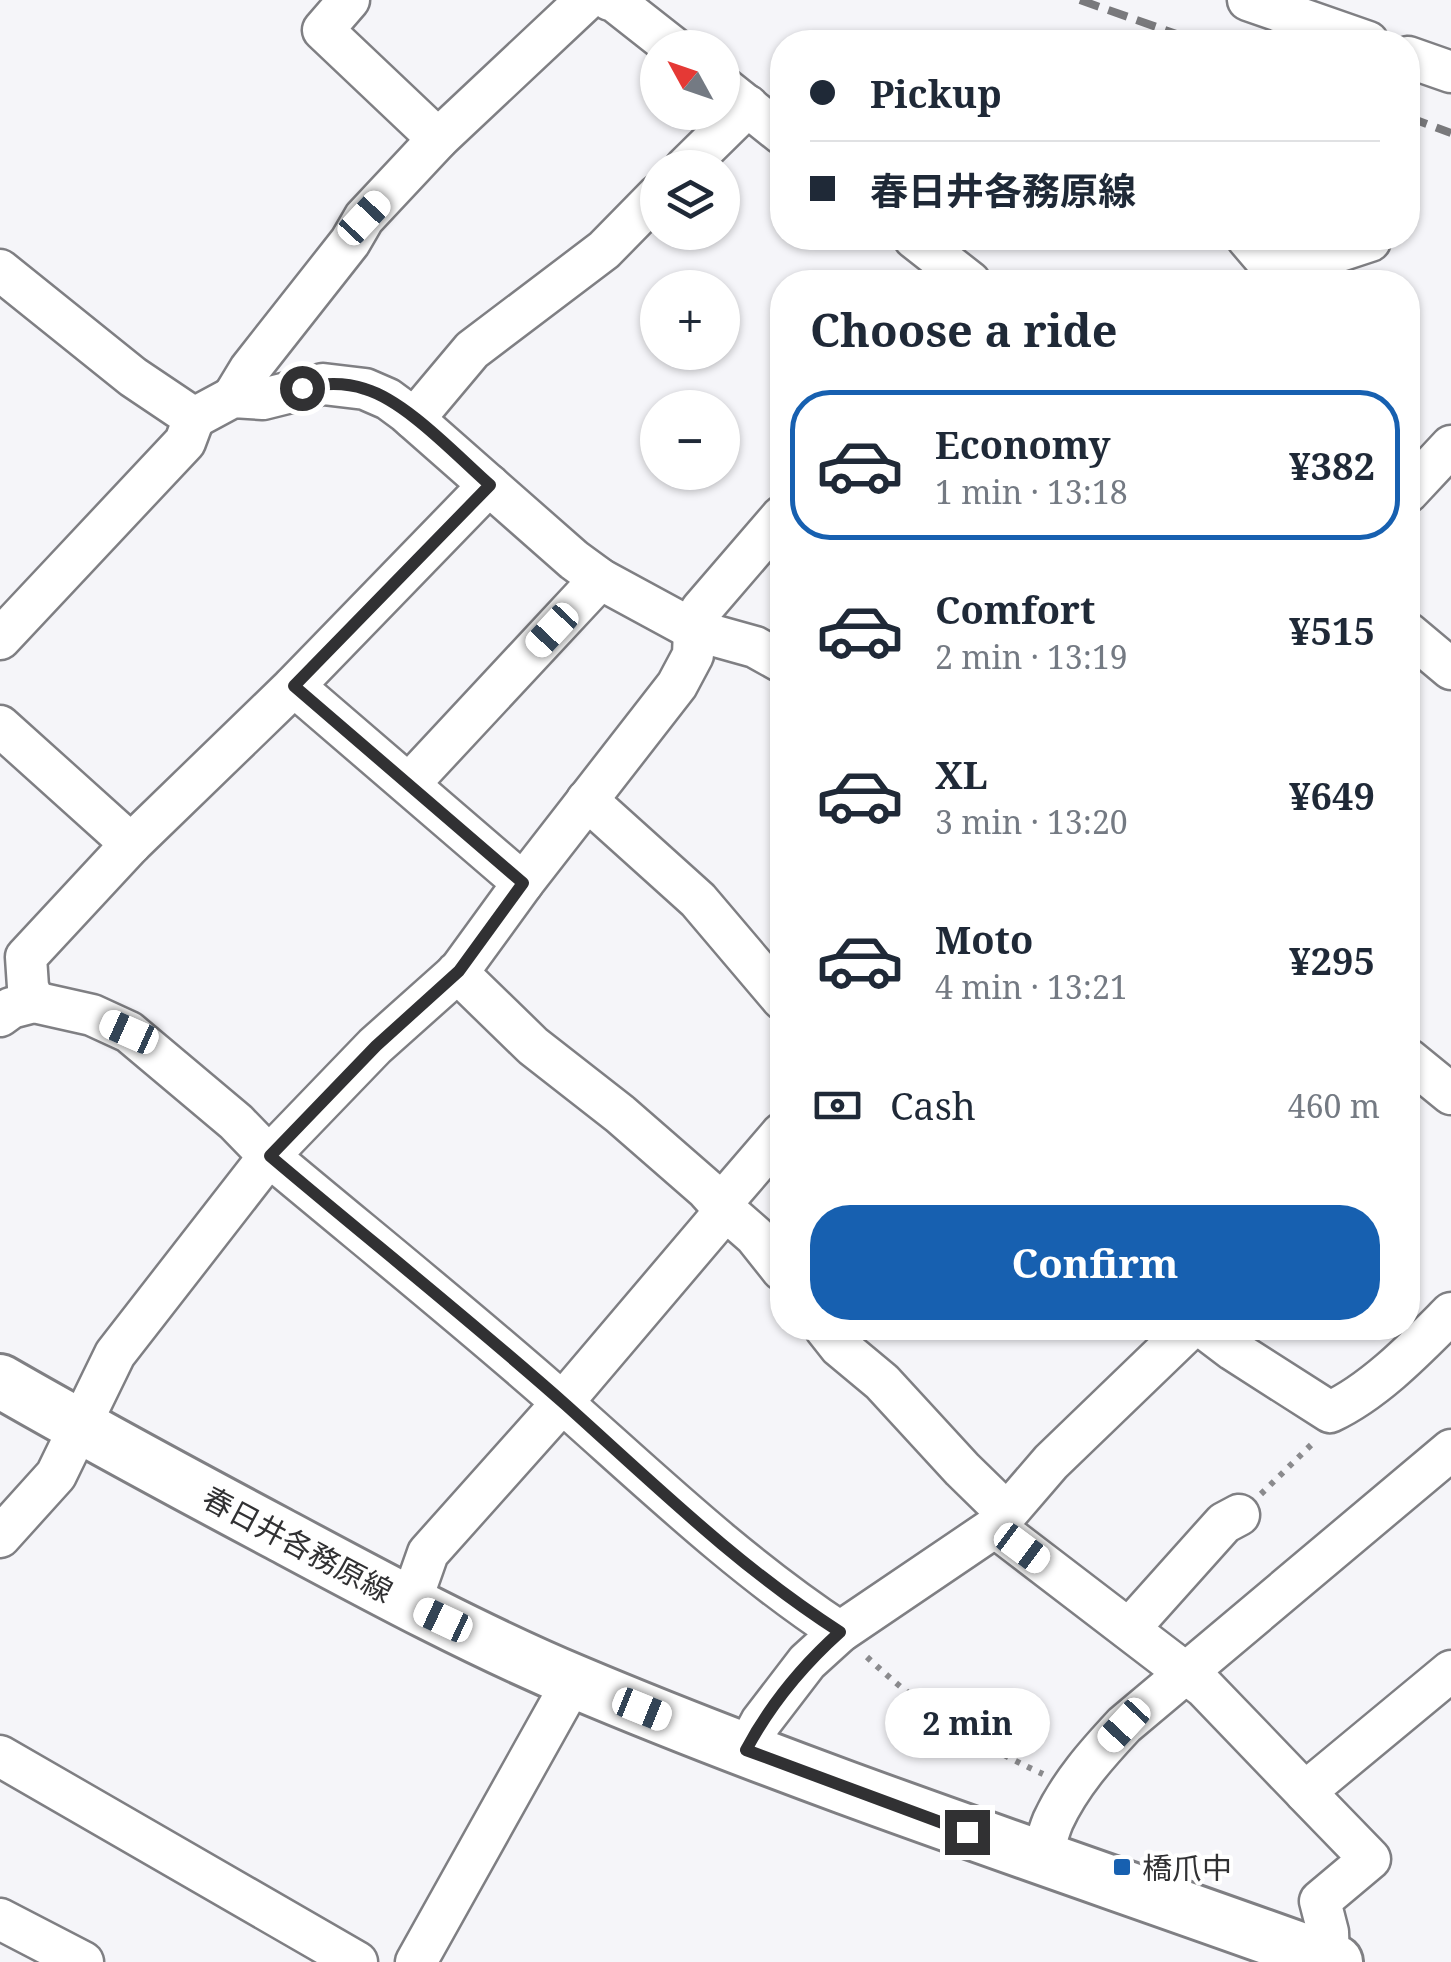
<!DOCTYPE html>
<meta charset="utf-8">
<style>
:root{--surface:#fff;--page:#f2f2f3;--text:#1f2937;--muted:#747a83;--line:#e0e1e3;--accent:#1760b0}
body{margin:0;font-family:"Noto Serif","Noto Sans JP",serif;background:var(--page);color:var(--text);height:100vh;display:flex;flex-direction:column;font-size:38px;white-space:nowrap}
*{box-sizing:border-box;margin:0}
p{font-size:32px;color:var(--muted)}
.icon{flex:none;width:55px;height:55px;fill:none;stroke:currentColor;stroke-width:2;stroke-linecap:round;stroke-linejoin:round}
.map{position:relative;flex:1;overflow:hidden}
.details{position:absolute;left:770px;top:270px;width:650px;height:1070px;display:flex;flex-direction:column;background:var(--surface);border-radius:40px;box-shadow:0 2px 8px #0004}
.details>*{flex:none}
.guide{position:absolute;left:770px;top:30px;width:650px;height:220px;border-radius:40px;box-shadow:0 2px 8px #0004;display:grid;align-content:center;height:220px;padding:0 40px;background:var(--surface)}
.needle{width:65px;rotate:310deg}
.tools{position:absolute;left:640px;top:30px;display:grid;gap:20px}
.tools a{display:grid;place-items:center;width:100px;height:100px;border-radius:50%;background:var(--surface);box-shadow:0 2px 8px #0004;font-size:50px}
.end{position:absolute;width:45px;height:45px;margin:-22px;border:12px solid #313133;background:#fff;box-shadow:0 0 0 5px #fff}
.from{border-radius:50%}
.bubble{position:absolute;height:70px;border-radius:35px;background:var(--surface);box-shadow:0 2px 8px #0004;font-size:32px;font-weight:700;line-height:70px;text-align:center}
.car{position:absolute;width:30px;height:60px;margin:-30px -15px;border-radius:12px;box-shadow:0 0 8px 2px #0007;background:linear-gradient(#fff 24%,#345 0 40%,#fff 0 76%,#345 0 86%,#fff 0)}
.guide b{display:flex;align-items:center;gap:35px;height:95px;font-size:38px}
.guide b+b{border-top:2px solid var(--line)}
.guide i{width:25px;height:25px;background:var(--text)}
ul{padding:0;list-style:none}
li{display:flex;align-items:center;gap:30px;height:150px;margin:0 20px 15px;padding:0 20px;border:5px solid transparent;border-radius:40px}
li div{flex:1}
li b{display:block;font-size:38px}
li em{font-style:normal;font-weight:700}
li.selected{border-color:var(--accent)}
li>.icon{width:90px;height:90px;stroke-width:1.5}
h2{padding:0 40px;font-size:45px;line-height:120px}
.pay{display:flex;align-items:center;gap:25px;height:110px;padding:0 40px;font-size:38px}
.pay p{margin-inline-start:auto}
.action{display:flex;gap:20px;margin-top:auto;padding:20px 40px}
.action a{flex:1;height:115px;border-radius:40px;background:var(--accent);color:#fff;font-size:40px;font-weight:700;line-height:115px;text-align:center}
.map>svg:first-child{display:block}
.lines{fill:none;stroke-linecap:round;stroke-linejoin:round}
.minor-casing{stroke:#7f7f83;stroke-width:45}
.major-casing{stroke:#7f7f83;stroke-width:58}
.path{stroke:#8a8a8d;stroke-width:6;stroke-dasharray:5 8;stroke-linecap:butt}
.minor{stroke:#fff;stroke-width:40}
.major{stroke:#fff;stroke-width:52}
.rail{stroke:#79797c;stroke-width:8;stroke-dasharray:20 10;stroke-linecap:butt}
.route{stroke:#313133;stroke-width:12}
.poi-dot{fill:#1760b0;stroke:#fff;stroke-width:4}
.labels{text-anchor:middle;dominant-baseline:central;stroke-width:8;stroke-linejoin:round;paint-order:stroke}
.street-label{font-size:30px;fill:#313133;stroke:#fff}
.poi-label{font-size:30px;fill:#313133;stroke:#fff;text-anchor:start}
</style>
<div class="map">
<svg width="1451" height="1962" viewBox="0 0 1451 1962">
<rect width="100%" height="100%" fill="#f5f5f9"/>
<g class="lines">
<defs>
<g id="minor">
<path d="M349 0 323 30 438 139"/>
<path d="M610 0H613L674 48"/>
<path d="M1248 0 1368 42"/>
<path d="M1408 57 1451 72"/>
<path d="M722 86 782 134"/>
<path d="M685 168 748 106"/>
<path d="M914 238 970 282"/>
<path d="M1247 238 1276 272"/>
<path d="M0 270 133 377 194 418 185 442 0 639"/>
<path d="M1265 282 1276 272 1370 241"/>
<path d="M233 397 250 369 350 242 364 218 438 139 586 0"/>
<path d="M194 418 233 397 263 399 323 384 365 389 388 399 407 413 574 560 600 579 694 630 755 647 782 662"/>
<path d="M414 419 472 350 604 250 658 195"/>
<path d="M1408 492 1451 446"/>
<path d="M1408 633 1451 669"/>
<path d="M294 686 523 883"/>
<path d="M0 726 131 844"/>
<path d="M409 784 600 579"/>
<path d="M587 800 698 900 782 999"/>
<path d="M457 972 533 1046 620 1114 706 1189 723 1208 755 1236 782 1270"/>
<path d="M34 1002 28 987 26 957 131 844 294 686 489 485"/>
<path d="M0 1016 11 1008 34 1002 92 1015 129 1032 236 1122 269 1156C368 1239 469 1320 565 1405 654 1484 741 1567 840 1632"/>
<path d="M1408 1059 1451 1094"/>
<path d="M825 1328 840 1347 882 1382 962 1469 1007 1513"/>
<path d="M1190 1328 1051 1462 995 1527 1204 1687 1305 1792 1451 1671"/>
<path d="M1204 1328 1233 1350 1330 1412C1375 1391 1416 1348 1451 1313"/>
<path d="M0 1537 56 1475 115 1354 269 1156 375 1046 459 971 523 883 677 685 693 655 694 630 701 610 782 516"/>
<path d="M410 1604 428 1553 562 1403 720 1217 727 1197 782 1133"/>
<path d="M1129 1629 1224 1523 1239 1515"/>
<path d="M746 1750 761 1722 807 1662 840 1632 995 1527"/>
<path d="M0 1756 357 1962"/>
<path d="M1305 1792 1370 1859 1320 1901 1328 1932 1329 1960"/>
<path d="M1041 1859C1045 1846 1048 1833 1053 1821 1070 1784 1097 1754 1124 1725L1451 1450"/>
<path d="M0 1919 83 1962"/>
<path d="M416 1962 573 1681"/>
</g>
<path id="major" d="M0 1381C92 1434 185 1484 279 1534 376 1586 474 1639 576 1682 825 1787 1082 1870 1336 1962"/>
</defs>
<!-- minor casing -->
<use href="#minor" class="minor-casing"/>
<!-- major casing -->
<use href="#major" class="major-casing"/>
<!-- path -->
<g class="path">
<path d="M1261 1494 1313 1443"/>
<path d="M867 1657C921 1708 975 1743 1043 1774"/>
</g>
<!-- minor -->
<use href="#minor" class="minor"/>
<!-- major -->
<use href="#major" class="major"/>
<!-- rail -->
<g class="rail">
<path d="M1080 0 1199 42"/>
<path d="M1408 117 1451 133"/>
</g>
</g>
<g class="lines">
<!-- route -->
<path class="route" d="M302 388C323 383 344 382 365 389 406 401 457 456 490 485L294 686 523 883 459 971 376 1046 270 1156C368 1239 469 1319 566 1405 654 1484 740 1568 840 1632 802 1666 770 1705 746 1750L967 1832"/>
</g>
<!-- markers -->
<rect class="poi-dot" x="1112" y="1857" width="20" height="20" rx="5"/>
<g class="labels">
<!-- street labels -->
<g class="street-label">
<text transform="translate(298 1544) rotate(28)">春日井各務原線</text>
</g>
<!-- poi labels -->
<g class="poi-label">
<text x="1142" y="1867">橋爪中</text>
</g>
</g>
</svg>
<div class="tools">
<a><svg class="needle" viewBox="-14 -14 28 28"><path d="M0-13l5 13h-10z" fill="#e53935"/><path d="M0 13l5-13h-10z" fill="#747a83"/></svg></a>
<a><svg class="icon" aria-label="layers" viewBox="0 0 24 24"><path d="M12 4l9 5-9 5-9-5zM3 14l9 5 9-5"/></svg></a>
<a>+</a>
<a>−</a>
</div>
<i class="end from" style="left:302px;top:388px"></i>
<i class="end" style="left:967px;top:1832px"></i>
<div class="bubble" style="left:885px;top:1688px;width:165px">2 min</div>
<i class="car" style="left:364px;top:218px;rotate:43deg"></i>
<i class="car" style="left:552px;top:630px;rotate:223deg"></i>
<i class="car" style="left:129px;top:1032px;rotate:294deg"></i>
<i class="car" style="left:1022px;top:1548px;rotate:127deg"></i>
<i class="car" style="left:443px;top:1620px;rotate:295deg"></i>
<i class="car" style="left:642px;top:1709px;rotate:112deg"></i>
<i class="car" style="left:1124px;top:1725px;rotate:223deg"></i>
<div class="guide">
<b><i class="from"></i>Pickup</b>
<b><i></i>春日井各務原線</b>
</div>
<section class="details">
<h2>Choose a ride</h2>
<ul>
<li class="selected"><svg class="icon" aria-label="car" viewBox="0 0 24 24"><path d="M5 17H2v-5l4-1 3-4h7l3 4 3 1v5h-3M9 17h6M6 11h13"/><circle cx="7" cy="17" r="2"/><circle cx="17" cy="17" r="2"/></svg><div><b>Economy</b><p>1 min · 13:18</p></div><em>¥382</em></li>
<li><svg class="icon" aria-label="car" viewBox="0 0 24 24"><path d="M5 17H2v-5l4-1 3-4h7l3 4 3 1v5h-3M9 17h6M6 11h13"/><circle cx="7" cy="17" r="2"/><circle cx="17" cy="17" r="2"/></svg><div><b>Comfort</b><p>2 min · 13:19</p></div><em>¥515</em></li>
<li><svg class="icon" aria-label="car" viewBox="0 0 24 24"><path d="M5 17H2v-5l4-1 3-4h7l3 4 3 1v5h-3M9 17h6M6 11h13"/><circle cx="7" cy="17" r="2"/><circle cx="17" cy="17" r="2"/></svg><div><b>XL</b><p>3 min · 13:20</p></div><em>¥649</em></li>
<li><svg class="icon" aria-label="car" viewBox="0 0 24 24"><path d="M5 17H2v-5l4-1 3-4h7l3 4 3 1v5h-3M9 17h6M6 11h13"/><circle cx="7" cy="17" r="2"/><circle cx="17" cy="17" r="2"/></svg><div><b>Moto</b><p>4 min · 13:21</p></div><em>¥295</em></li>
</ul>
<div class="pay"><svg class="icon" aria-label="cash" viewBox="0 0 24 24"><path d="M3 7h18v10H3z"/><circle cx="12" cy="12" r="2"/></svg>Cash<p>460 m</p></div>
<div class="action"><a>Confirm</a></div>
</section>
</div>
